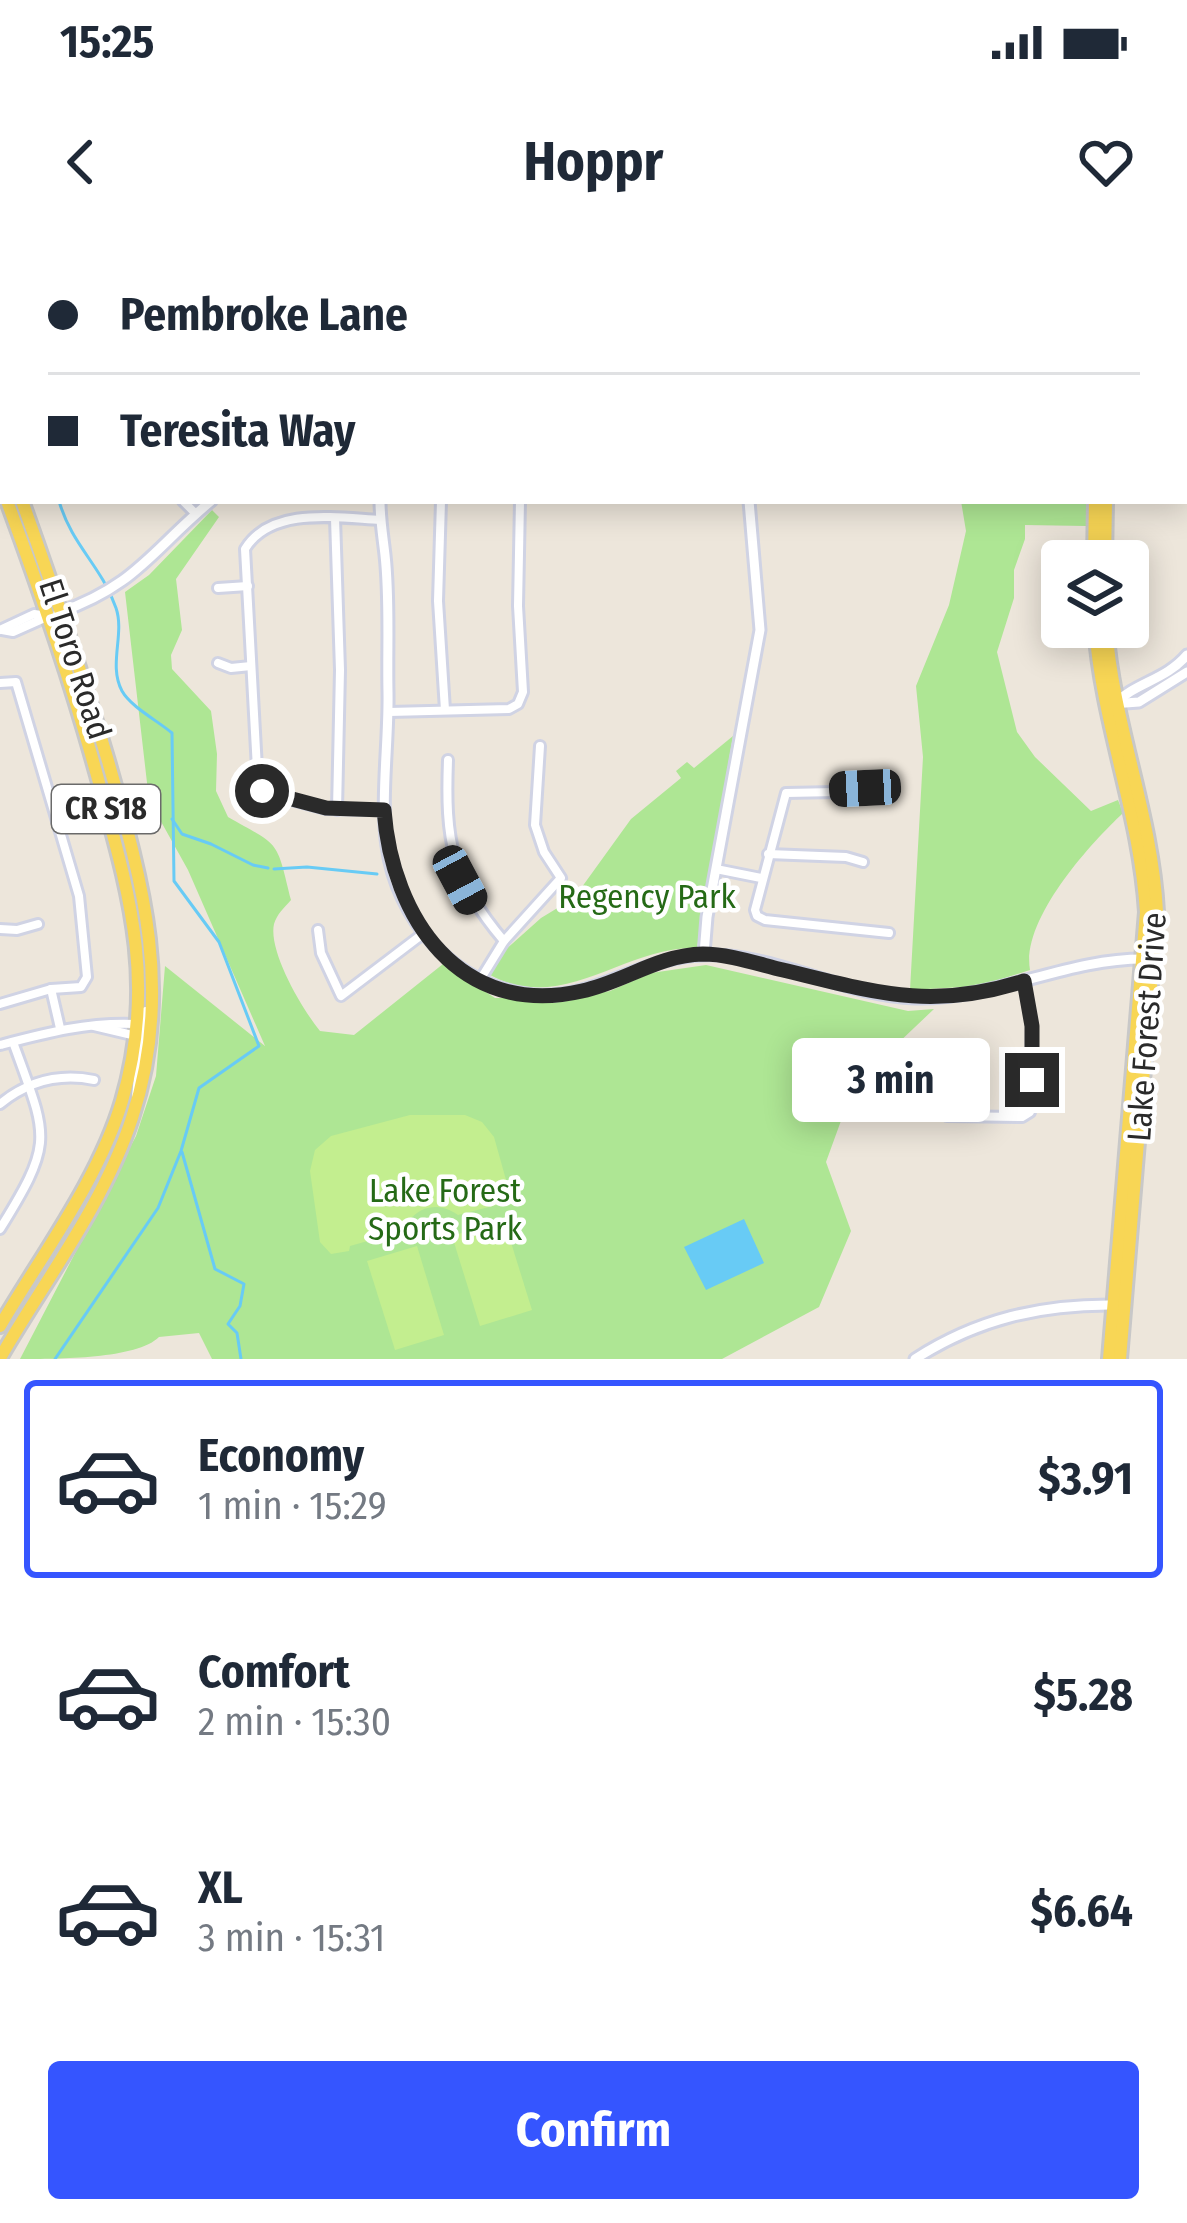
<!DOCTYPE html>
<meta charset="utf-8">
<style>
:root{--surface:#fff;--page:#f2f2f3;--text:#1f2937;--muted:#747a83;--line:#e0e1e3;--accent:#3555ff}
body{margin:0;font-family:"Fira Sans Condensed",sans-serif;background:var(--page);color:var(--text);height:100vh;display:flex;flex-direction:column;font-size:45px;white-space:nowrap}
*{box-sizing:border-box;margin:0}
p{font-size:39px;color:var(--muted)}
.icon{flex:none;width:66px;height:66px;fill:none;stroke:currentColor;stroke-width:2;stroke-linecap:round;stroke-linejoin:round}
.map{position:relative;height:1119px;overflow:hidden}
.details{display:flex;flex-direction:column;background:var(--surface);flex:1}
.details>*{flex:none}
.banner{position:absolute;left:0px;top:0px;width:1188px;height:264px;box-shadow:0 6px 30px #0003;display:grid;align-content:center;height:264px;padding:0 48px;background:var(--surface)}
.fabs{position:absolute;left:1041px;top:300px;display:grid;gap:24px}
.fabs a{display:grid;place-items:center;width:108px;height:108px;border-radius:12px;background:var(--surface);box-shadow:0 6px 30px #0003;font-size:60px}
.end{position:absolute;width:54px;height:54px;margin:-27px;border:15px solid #2a2a2a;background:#fff;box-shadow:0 0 0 6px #fff}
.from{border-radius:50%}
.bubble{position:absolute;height:84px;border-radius:12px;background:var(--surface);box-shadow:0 6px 30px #0003;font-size:39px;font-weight:700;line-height:84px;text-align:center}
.car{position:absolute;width:36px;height:72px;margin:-36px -18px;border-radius:15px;box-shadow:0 0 9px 3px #0007;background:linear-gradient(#222 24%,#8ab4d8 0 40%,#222 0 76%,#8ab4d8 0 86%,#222 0)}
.banner b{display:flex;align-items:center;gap:42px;height:114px;font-size:45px}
.banner b+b{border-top:3px solid var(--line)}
.banner i{width:30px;height:30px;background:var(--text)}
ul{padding:21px 0 0;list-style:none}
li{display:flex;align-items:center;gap:36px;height:198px;margin:0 24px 18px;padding:0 24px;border:6px solid transparent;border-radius:12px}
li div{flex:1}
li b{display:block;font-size:45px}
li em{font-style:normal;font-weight:700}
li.on{border-color:var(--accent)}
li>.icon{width:108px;height:108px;stroke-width:1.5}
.action{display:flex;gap:24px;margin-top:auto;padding:24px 48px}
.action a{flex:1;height:138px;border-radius:12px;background:var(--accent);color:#fff;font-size:48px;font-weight:700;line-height:138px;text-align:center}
.status{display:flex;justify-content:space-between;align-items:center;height:84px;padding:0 60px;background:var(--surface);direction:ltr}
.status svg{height:33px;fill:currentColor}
header{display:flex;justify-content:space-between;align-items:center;height:156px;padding:0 48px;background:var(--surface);font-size:54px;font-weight:700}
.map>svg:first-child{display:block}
.green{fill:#aee694}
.pitch{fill:#c3ee8f}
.water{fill:#68cbf5}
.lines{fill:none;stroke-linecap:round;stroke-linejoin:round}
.stream{stroke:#68cbf5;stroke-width:3}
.minor-casing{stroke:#d0d3e4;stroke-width:14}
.tertiary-casing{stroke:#d0d3e4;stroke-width:15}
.secondary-casing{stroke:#d0d3e4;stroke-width:15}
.primary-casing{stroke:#c8c8c8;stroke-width:18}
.minor{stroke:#fff;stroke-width:8}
.tertiary{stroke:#fff;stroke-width:9}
.secondary{stroke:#fff;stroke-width:9}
.primary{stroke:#f8d655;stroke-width:12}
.route{stroke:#2a2a2a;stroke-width:15}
.labels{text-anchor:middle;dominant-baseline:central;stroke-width:9;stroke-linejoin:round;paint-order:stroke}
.shield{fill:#fff;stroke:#6a6a6a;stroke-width:3}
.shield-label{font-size:30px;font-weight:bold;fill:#2a2a2a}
.street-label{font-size:33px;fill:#2a2a2a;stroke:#fff}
.park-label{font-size:33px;fill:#256a16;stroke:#fff}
</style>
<div class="status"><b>15:25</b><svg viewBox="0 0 49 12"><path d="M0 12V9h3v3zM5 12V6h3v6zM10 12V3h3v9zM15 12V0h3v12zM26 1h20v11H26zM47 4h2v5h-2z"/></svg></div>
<header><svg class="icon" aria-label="back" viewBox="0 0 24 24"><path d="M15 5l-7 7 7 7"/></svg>Hoppr<svg class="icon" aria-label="heart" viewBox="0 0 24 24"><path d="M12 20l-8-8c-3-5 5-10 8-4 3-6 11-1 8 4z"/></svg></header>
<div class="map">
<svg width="1187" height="1119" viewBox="0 0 1187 1119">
<rect width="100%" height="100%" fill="#ede6db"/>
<!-- green -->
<g class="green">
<path d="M961 261H1086V286L1025 285V299L1014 330V358L997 412 1017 492 1035 517 1091 571 1118 560 1123 573C1089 605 1021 680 1030 730L980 746 910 750 923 517 916 446 949 365 966 291Z"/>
<path d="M212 270 219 277 176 339 182 390 171 415 172 429 211 471 217 514 216 551 228 577C281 607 276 599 291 660 284 668 277 674 274 684 268 711 302 769 320 791L354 795 443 724 495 758H573L610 751 651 733 706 725 908 771 934 769 854 845 826 922 851 991 819 1067 722 1119H212L199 1093 159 1097C137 1119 58 1119 20 1119L136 896 156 836 165 726 265 806 188 630 149 560 125 352 149 335Z"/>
<path d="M733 496 697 708C625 705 564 775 490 735L502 713 541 678 574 658 631 579 681 538 676 531 687 522 694 528Z"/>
</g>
<!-- pitch -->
<g class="pitch">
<path d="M410 875H465L482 882 494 897 512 961 458 975C436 960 414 967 403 991L350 1006 349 1011 331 1014 320 1002 310 931 315 910 331 896Z"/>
<path d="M504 980 532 1070 480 1086 452 996Z"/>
<path d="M417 1006 444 1095 395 1110 367 1021Z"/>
</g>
<!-- water -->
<path class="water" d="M744 979 764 1023 706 1050 684 1007Z"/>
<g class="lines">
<!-- stream -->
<g class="stream">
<path d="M0 74 3 92"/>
<path d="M172 579 182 594 211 604 253 625 268 628"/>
<path d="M274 629 307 627 377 634"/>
<path d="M182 912 215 1029 244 1044 240 1066 228 1084 237 1093 241 1119"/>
<path d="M55 1119 158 968 181 911 199 848 259 806 219 702 174 641 172 493C158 481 131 467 122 451 108 425 125 394 116 368 101 325 72 306 59 261"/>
</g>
<defs>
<g id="minor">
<path d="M95 0 96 3"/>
<path d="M537 0 538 3"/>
<path d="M615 0 617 3"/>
<path d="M1001 0 1002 3"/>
<path d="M1168 0V3"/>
<path d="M353 3 354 0"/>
<path d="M575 3 581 1"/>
<path d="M1185 218 1187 217"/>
<path d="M183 261 196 274"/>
<path d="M441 261 438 361 445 470"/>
<path d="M335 278 340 430 337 570"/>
<path d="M380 280C339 278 271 266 245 309L258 547 265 553 326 569 384 570"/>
<path d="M218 348 248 346"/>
<path d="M0 390 34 374 49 376"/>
<path d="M2 390 13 392 49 376"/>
<path d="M218 423 231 428 251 426"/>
<path d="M0 443 16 442 79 656 87 737 81 747 51 749 0 764"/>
<path d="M389 472 509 469 518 464 523 452 518 366 520 261"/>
<path d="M448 520C445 600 451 639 504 701"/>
<path d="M887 551 786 553 755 670 757 676 765 680 889 693"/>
<path d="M768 614 846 617 863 622"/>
<path d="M716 629 761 638"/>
<path d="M0 689 17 690 38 684"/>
<path d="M318 690 321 713 341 756 424 693"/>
<path d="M480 740 504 701 561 638 544 612 535 585 540 506"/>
<path d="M51 749 60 788"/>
<path d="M94 786 132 795 141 789 146 771"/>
<path d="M0 805C46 793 87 782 135 784L142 795 136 857"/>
<path d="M0 864C27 842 59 833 94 840"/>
<path d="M947 876 1022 877 1030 872 1032 786 1024 741"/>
<path d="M0 989C55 900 48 899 13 802"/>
</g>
<g id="tertiary">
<path d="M737 0V3"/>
<path d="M638 3 642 0"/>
<path d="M380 261C380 280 383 297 385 315 390 360 387 407 388 452 389 501 380 560 387 606 397 679 452 743 526 754 590 764 639 717 702 715 772 712 844 756 915 758 997 760 1065 718 1146 719"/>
<path d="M58 373C137 345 151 311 211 261"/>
<path d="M704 714 707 677 760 390 749 261"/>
<path d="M915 1119C977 1079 1042 1064 1115 1065"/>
</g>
<g id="secondary">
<path d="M1112 464 1139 462 1187 432"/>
<path d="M1115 464C1134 443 1166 440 1187 415"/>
</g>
<g id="primary">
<path d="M1098 0V3"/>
<path d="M1110 3V0"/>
<path d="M0 198 3 207"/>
<path d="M0 242 3 250"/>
<path d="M1094 321 1095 261"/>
<path d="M1105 321 1106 261"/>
<path d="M1095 387C1102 484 1140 574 1146 672L1109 1119"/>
<path d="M1106 387C1113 484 1152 574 1157 672L1120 1119"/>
<path d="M0 1086C41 1016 99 939 122 861 157 742 129 653 98 539 72 444 41 353 7 261"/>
<path d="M0 1118C45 1040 104 964 132 878 174 752 143 644 108 521 82 433 53 347 22 261"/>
</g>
</defs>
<!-- minor casing -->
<use href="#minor" class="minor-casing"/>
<!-- tertiary casing -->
<use href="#tertiary" class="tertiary-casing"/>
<!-- secondary casing -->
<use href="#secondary" class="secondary-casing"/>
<!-- primary casing -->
<use href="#primary" class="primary-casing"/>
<!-- minor -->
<use href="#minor" class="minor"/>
<!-- tertiary -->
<use href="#tertiary" class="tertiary"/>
<!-- secondary -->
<use href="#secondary" class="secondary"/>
<!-- primary -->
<use href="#primary" class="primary"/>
</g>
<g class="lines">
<!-- route -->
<path class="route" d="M262 551 326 568 384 570C392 678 460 779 582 751 624 742 658 715 703 714 729 714 758 724 783 730 874 752 931 771 1024 741L1032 786V840"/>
</g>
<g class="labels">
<!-- shield labels -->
<rect class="shield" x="52" y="545" width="108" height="48" rx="9"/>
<g class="shield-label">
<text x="106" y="569">CR S18</text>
</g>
<!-- street labels -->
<g class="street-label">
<text transform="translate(75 419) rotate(72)">El Toro Road</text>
<text transform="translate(1147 787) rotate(-86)">Lake Forest Drive</text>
</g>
<!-- park labels -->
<g class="park-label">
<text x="647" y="657">Regency Park</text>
<text x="445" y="951">Lake Forest<tspan x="445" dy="38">Sports Park</tspan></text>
</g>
</g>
</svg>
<div class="fabs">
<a><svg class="icon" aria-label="layers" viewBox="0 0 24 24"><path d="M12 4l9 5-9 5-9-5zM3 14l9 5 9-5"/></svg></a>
</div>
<i class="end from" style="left:262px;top:551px"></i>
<i class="end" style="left:1032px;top:840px"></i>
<div class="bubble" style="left:792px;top:798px;width:198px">3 min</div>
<i class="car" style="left:865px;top:548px;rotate:267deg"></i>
<i class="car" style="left:460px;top:640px;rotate:152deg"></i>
<div class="banner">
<b><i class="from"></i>Pembroke Lane</b>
<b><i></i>Teresita Way</b>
</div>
</div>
<section class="details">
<ul>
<li class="on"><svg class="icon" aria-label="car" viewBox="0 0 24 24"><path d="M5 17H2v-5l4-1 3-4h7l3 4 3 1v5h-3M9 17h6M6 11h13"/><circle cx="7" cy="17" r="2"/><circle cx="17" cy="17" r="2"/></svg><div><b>Economy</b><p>1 min · 15:29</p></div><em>$3.91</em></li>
<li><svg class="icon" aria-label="car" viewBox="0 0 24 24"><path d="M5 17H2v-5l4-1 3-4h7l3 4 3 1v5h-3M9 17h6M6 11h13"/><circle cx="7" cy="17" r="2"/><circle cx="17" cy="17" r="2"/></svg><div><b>Comfort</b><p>2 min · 15:30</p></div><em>$5.28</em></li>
<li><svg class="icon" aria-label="car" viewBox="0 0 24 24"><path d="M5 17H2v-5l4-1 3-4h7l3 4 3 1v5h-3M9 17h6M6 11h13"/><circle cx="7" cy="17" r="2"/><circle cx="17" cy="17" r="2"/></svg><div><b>XL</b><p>3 min · 15:31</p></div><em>$6.64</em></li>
</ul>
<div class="action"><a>Confirm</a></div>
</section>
